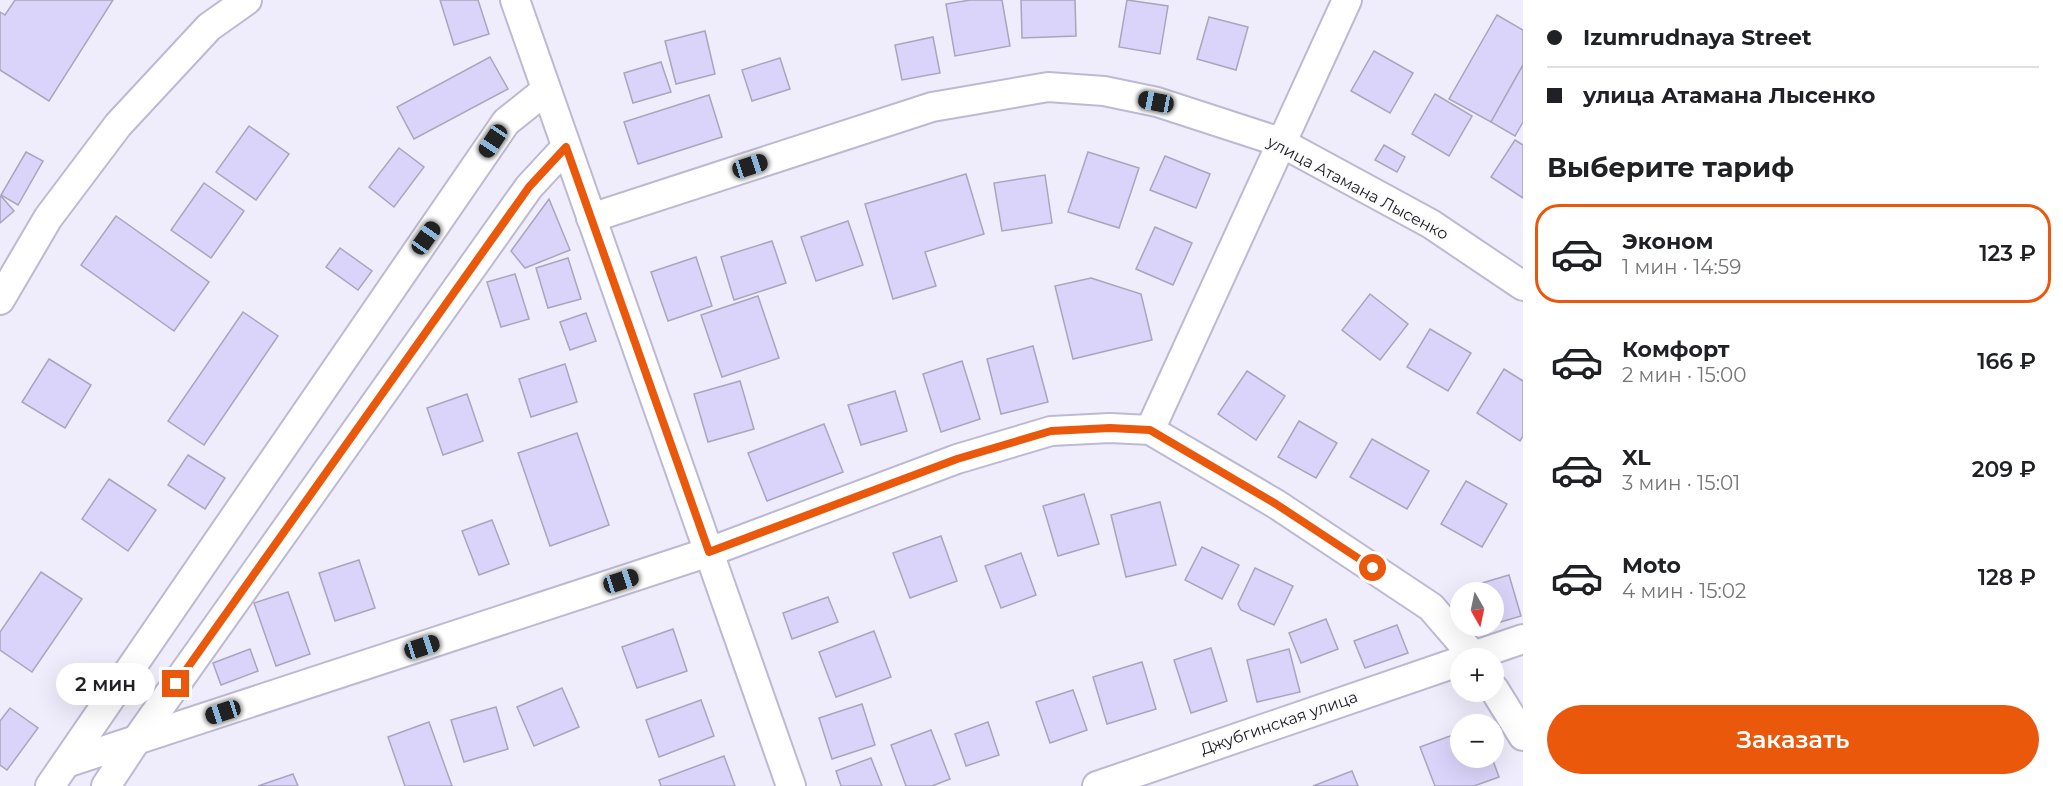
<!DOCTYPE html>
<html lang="ru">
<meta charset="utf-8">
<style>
:root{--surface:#fff;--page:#f6f6f6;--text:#202124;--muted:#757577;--line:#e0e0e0;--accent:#ea580c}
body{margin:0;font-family:Montserrat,sans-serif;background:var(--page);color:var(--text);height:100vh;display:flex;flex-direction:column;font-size:22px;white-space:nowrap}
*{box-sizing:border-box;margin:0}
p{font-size:20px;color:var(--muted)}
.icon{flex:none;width:33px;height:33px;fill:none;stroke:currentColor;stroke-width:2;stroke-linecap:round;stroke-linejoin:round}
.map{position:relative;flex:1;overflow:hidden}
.side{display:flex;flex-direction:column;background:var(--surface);width:540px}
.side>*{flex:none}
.hud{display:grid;align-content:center;height:132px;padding:0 24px;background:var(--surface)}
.needle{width:39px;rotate:171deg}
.controls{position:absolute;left:1450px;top:582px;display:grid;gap:12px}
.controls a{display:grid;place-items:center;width:54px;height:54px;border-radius:50%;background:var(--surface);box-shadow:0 6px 24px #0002;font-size:30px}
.end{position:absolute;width:27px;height:27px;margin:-14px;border:8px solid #ea580c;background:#fff;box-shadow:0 0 0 3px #fff}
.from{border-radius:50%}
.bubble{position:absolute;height:42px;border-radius:21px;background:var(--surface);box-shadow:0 6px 24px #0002;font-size:20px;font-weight:600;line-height:42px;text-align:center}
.car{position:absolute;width:18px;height:36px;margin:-18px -9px;border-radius:8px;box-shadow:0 0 4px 2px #0007;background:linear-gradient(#222 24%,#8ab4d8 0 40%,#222 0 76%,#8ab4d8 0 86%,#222 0)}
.hud b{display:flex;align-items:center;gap:21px;height:57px;font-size:22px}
.hud b+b{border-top:2px solid var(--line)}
.hud i{width:15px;height:15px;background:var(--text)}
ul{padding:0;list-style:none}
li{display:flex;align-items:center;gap:18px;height:99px;margin:0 12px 9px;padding:0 12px;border:3px solid transparent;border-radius:24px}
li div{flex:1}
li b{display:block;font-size:22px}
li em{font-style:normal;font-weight:600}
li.selected{border-color:var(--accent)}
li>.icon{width:54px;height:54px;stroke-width:1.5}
h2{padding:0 24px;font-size:27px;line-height:72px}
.action{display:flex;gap:12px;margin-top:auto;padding:12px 24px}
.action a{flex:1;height:69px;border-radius:36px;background:var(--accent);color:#fff;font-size:24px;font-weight:600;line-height:69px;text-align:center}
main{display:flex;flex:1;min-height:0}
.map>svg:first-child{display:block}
.building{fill:#dad4fa;stroke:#a9a5bd;stroke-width:1.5}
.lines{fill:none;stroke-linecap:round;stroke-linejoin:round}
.minor-casing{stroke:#bdb9d2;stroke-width:32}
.minor{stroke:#fff;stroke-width:28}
.route{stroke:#ea580c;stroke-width:8}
.labels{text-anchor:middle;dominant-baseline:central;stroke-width:5;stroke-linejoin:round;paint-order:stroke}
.street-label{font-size:16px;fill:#1b1a22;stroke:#fcfcfc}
</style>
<main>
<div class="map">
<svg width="1523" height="786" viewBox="0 0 1523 786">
<rect width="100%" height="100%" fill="#efedfc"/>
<!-- building -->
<g class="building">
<path d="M15 0H113L49 101 0 70V12L5 15Z"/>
<path d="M440 0H478L489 34 454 45Z"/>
<path d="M970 0H1002L1010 46 955 56 946 4Z"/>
<path d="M1021 0H1075L1076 36 1022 38Z"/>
<path d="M1127 0 1168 6 1160 54 1119 47Z"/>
<path d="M1497 15 1523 30V65L1491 122 1449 99Z"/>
<path d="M1209 17 1248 27 1236 70 1197 59Z"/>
<path d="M705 31 715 74 676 84 665 41Z"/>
<path d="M933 37 940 73 902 80 895 45Z"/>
<path d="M1374 51 1413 73 1390 113 1351 91Z"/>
<path d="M490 57 508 89 414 139 397 107Z"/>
<path d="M780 58 790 89 752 101 742 70Z"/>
<path d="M661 62 671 92 633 103 624 73Z"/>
<path d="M1523 65V122L1515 136 1491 122Z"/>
<path d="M1435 94 1472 116 1449 156 1412 134Z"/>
<path d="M709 95 722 137 638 164 624 122Z"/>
<path d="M249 126 289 154 256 200 216 172Z"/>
<path d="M1515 140 1523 145V198L1491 177Z"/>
<path d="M1384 145 1405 157 1397 172 1375 160Z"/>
<path d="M399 148 424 167 394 207 369 187Z"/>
<path d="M26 152 43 161 18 205 1 195Z"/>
<path d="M1088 152 1139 168 1119 228 1068 212Z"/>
<path d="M1165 156 1210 174 1196 208 1150 190Z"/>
<path d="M966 174 984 234 925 252 936 286 893 299 865 204Z"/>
<path d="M1045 175 1052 223 1002 231 994 183Z"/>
<path d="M204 183 244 211 211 258 171 230Z"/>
<path d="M1 196 14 211 0 223V197Z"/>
<path d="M549 199 570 250 525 268 511 251Z"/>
<path d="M116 216 209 282 174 331 81 265Z"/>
<path d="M848 221 863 265 816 281 801 237Z"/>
<path d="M1155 227 1192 243 1173 285 1136 269Z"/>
<path d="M772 241 786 283 734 300 721 257Z"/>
<path d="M340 248 372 271 358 290 326 267Z"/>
<path d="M696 257 712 306 668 321 651 272Z"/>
<path d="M568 258 581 299 548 308 536 268Z"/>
<path d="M515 274 529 319 501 327 487 282Z"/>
<path d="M1091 278 1141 294 1152 340 1073 359 1055 286Z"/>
<path d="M1370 294 1408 324 1380 360 1342 330Z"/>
<path d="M758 296 779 358 722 377 701 315Z"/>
<path d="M243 312 278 336 204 445 168 421Z"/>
<path d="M586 313 596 341 570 350 560 322Z"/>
<path d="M1430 329 1471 353 1448 391 1407 367Z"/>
<path d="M1033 346 1048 402 1001 414 987 359Z"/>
<path d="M49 359 91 385 65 428 22 402Z"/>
<path d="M962 361 980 419 941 432 923 374Z"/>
<path d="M565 364 577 402 531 417 519 379Z"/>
<path d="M1504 369 1523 381V436L1520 441 1477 413Z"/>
<path d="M1247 371 1285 396 1256 440 1218 414Z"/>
<path d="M740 381 754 429 708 442 694 394Z"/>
<path d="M895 391 907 431 861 445 848 405Z"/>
<path d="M467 394 483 441 443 455 427 408Z"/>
<path d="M1299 421 1337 443 1316 478 1278 457Z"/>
<path d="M824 424 843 472 767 501 748 453Z"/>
<path d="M577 433 609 525 550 546 518 453Z"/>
<path d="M1372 439 1429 471 1407 509 1350 477Z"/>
<path d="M188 455 225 478 205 509 168 485Z"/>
<path d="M109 479 156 510 128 551 82 519Z"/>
<path d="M1466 481 1507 504 1482 547 1441 524Z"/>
<path d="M1084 494 1099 544 1058 556 1043 506Z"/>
<path d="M1160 502 1176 565 1126 577 1111 515Z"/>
<path d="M492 520 509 564 479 575 462 531Z"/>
<path d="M941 536 957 581 910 598 893 553Z"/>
<path d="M1202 547 1239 565 1222 599 1185 580Z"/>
<path d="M1021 553 1036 595 1001 608 985 566Z"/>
<path d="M359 560 375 608 335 621 319 573Z"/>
<path d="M1255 568 1293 586 1274 625 1241 610 1238 604Z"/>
<path d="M41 572 82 599 32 672 0 650V632Z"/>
<path d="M1509 575 1521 616 1494 624V592H1474L1472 586Z"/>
<path d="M288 592 310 654 276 666 254 603Z"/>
<path d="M828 597 838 622 792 639 783 613Z"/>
<path d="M1326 619 1338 649 1301 663 1289 633Z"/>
<path d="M1397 625 1408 653 1365 668 1354 641Z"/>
<path d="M673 629 687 671 637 688 622 647Z"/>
<path d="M874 631 891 677 836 697 819 652Z"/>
<path d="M1211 648 1227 701 1191 713 1174 660Z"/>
<path d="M250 649 258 671 221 685 213 663Z"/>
<path d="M1289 649 1300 692 1257 702 1247 660Z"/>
<path d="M1142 662 1156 709 1107 724 1093 677Z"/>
<path d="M562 688 579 727 534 746 517 707Z"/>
<path d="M1073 690 1087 730 1050 743 1036 702Z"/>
<path d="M701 700 714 736 659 757 646 720Z"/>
<path d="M862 704 875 745 832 759 819 718Z"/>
<path d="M496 707 508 749 464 762 451 720Z"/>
<path d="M10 708 38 728 7 770 0 765V721Z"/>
<path d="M429 722 452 786H405L388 737Z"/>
<path d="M988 722 999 755 966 766 955 734Z"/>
<path d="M931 730 950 779 932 786H906L891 745Z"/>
<path d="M1461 732V758H1492L1499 777 1474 786H1435L1420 747Z"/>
<path d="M724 756 735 786H661L659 780Z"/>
<path d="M871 758 882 786H841L836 771Z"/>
<path d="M1352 771 1358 786H1313Z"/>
<path d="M293 774 298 786H258Z"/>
</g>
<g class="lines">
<defs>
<g id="minor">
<path d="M515 0 791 786"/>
<path d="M591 218 932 107 1048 87 1104 91 1157 102 1280 142 1431 224 1523 286"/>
<path d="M0 300 48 218 118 125 209 27 247 0"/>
<path d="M1150 430 1347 0"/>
<path d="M1467 658 1523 639"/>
<path d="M1494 689 1523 736"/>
<path d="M66 763 709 552 957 459 1051 431 1110 428 1150 430 1276 504 1431 607 1475 658"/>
<path d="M50 786 506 122 546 90"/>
<path d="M106 786 135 742 529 187 566 147"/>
<path d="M1097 786 1461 661"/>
</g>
</defs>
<!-- minor casing -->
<use href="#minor" class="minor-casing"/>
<!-- minor -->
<use href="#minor" class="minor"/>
</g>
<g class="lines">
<!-- route -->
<path class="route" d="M176 684 529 187 566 147 709 552 957 459 1051 431 1110 428 1150 430 1276 504 1373 568"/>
</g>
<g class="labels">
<!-- street labels -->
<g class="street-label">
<text transform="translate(1358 188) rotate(28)">улица Атамана Лысенко</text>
<text transform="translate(1279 723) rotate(-19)">Джубгинская улица</text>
</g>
</g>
</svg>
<div class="controls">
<a><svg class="needle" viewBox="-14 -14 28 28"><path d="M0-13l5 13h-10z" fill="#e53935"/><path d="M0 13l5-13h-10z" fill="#757577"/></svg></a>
<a>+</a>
<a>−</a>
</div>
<i class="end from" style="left:1373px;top:568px"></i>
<i class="end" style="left:176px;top:684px"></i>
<div class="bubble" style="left:56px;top:663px;width:99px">2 мин</div>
<i class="car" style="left:1156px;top:102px;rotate:281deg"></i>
<i class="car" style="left:493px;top:141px;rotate:214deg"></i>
<i class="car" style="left:750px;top:166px;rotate:72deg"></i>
<i class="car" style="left:426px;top:238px;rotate:35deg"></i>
<i class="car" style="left:621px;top:581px;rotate:72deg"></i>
<i class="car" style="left:422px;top:647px;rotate:72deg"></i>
<i class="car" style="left:223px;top:712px;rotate:252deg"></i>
</div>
<section class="side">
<div class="hud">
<b><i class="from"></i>Izumrudnaya Street</b>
<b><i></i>улица Атамана Лысенко</b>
</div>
<h2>Выберите тариф</h2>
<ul>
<li class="selected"><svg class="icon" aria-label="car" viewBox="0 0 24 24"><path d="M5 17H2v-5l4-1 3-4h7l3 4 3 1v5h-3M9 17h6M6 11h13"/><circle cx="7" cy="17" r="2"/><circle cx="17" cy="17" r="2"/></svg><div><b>Эконом</b><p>1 мин · 14:59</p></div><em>123 ₽</em></li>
<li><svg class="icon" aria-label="car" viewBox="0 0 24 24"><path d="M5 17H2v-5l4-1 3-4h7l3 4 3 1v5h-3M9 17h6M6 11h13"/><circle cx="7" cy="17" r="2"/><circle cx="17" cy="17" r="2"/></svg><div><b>Комфорт</b><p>2 мин · 15:00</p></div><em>166 ₽</em></li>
<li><svg class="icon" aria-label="car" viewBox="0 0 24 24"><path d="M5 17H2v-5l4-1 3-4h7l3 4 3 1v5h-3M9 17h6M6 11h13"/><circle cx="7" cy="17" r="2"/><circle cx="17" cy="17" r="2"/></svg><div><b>XL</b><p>3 мин · 15:01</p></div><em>209 ₽</em></li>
<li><svg class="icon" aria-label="car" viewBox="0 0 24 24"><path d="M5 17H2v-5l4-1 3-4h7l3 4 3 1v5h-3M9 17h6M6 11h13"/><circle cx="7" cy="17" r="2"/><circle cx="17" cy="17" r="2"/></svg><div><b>Moto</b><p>4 мин · 15:02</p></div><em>128 ₽</em></li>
</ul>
<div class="action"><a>Заказать</a></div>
</section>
</main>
